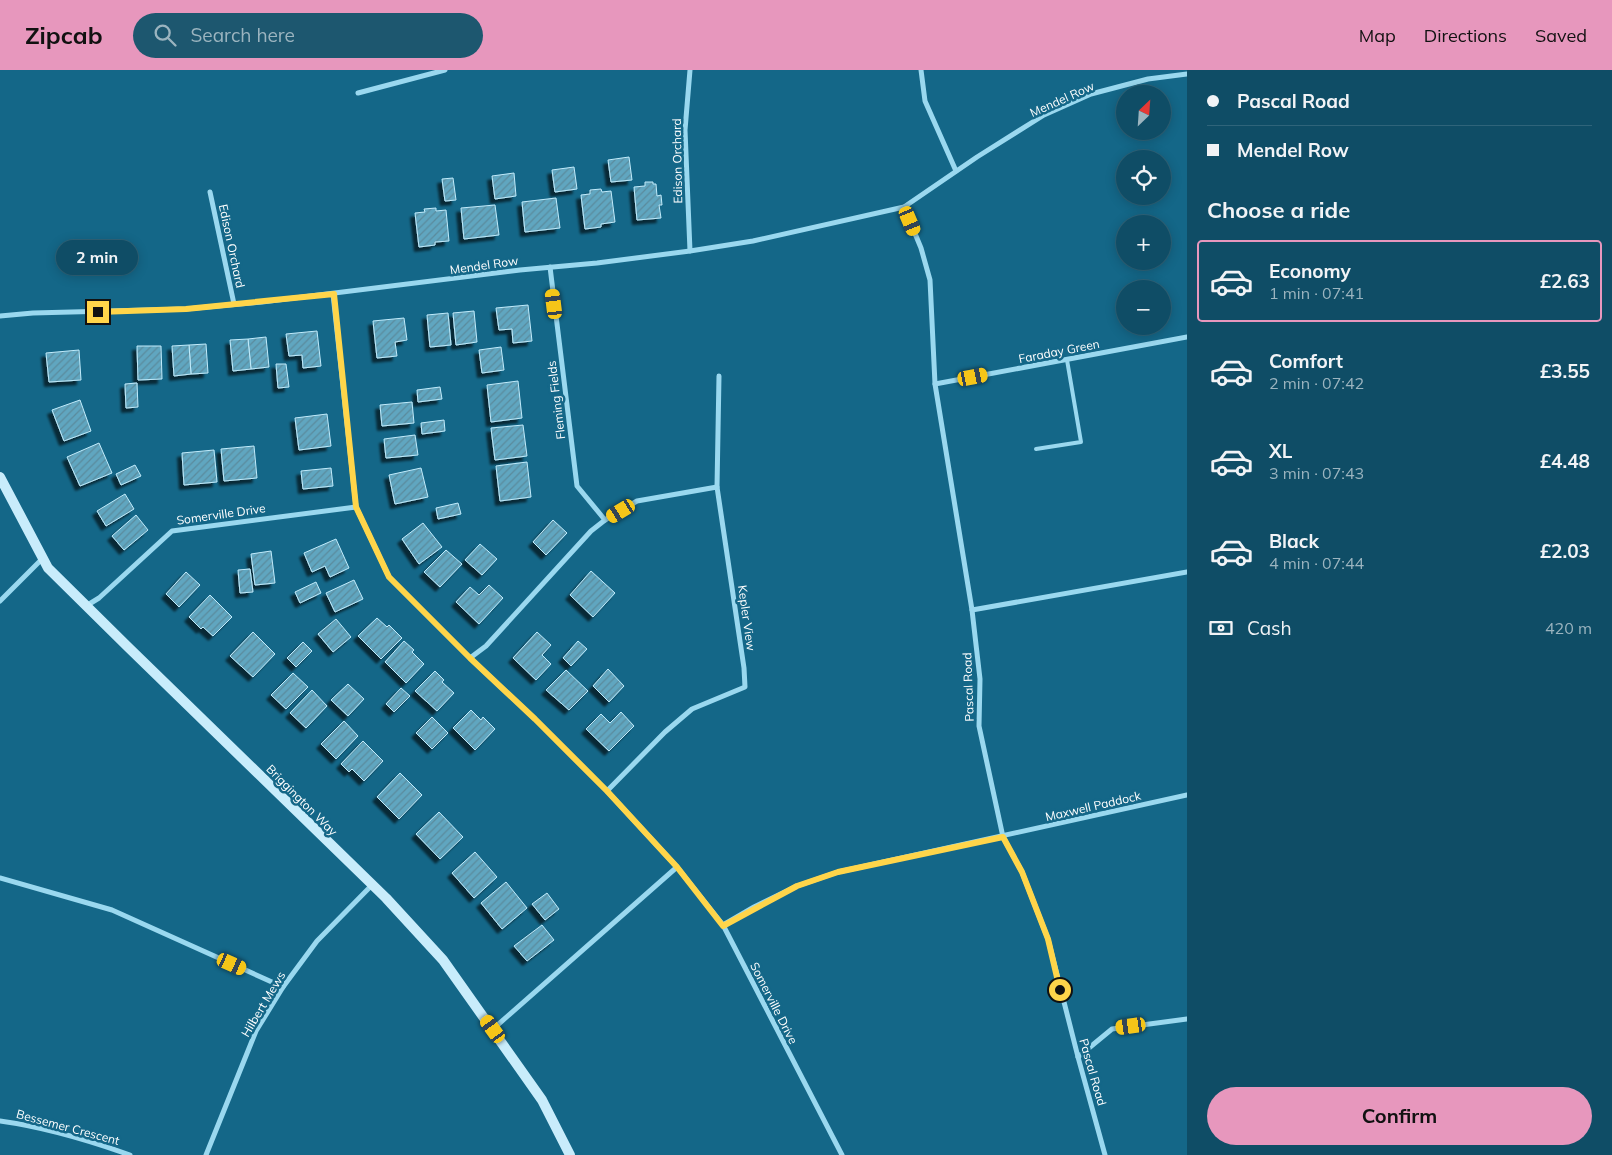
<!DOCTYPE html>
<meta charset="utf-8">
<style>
:root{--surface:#0f4d66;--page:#1d576f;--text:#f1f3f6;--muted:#9bb4bf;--line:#2f647a;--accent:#e797bd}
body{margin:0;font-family:Mulish,sans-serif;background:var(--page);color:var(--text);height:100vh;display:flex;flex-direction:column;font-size:19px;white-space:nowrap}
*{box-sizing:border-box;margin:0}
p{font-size:16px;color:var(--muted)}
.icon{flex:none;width:28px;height:28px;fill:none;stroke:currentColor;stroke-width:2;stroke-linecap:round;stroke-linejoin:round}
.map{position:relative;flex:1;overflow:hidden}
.details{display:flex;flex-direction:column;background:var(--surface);width:425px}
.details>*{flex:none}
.guide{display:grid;align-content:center;height:110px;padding:0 20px;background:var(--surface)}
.needle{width:32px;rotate:25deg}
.buttons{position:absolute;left:1116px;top:15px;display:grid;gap:10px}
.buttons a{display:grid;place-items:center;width:55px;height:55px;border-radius:50%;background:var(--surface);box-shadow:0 2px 12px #0003,0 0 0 1px var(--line);font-size:25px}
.end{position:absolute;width:22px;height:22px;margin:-11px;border:6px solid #ffd54a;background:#111;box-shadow:0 0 0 2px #111}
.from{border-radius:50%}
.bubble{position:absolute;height:35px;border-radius:18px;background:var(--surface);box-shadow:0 2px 12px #0003,0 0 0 1px var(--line);font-size:16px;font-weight:700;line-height:35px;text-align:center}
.car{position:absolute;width:15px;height:30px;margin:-15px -8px;border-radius:6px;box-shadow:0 0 4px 1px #0007;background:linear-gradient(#f5c518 24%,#345 0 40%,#f5c518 0 76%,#345 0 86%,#f5c518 0)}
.guide b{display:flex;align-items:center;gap:18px;height:48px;font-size:19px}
.guide b+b{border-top:1px solid var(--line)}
.guide i{width:12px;height:12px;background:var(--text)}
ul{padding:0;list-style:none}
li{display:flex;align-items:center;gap:15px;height:82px;margin:0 10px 8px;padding:0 10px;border:2px solid transparent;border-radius:5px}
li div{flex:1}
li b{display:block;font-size:19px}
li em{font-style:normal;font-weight:700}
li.active{border-color:var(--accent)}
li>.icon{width:45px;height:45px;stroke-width:1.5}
h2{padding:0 20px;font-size:22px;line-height:60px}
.pay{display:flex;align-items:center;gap:12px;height:55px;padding:0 20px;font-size:19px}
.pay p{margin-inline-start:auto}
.button{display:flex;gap:10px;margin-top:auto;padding:10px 20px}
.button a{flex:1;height:58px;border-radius:30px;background:var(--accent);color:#111;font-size:20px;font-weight:700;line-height:58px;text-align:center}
header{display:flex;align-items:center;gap:30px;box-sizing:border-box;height:70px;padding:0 25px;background:var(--accent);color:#111}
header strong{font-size:24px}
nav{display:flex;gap:28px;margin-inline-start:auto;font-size:18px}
.search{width:350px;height:45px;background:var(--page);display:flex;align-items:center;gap:12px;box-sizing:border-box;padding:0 18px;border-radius:28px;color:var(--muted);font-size:19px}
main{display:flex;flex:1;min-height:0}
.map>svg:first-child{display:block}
.building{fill:url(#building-hatch);stroke:#c1ebfb;filter:url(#shadow)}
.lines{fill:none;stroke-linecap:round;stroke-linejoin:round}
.lane{stroke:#9ad8ef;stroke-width:4}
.street{stroke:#9ad8ef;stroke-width:5}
.secondary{stroke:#c8ecfb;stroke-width:10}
.route{stroke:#ffd54a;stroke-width:6}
.labels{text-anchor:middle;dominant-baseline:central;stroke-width:5;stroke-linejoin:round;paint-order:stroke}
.street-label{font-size:12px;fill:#fff;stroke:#146788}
</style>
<header>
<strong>Zipcab</strong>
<div class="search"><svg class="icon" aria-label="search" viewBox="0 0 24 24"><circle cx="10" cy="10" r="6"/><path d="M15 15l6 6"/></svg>Search here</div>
<nav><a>Map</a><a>Directions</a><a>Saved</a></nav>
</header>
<main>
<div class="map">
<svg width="1187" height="1085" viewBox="0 0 1187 1085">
<defs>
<pattern id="building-hatch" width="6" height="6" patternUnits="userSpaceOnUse" patternTransform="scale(1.25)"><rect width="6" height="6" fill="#60a6c0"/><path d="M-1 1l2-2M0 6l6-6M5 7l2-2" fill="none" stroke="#5a8b9d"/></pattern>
<filter id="shadow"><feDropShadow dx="-4.5" dy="4.5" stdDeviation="1" flood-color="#0009"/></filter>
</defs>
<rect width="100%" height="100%" fill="#146788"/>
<!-- building -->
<g class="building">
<path d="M629 87 632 110 611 112 608 90Z"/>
<path d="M574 97 577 119 555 122 552 100Z"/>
<path d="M514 103 516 126 495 129 492 106Z"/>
<path d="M453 108 456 130 445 131 442 109Z"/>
<path d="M645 112H653V114H656L657 126 661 125 662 135H659L661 148 637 150 634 117 645 116Z"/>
<path d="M601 119 602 122 611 121 615 152 601 154V157L585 159 581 125 590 124V120Z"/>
<path d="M556 128 560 158 525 162 522 132Z"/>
<path d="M495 135 499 165 464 169 461 138Z"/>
<path d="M436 138V141L446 140 449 171 435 172V175L419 177 415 143 425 142 424 139Z"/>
<path d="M528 235 532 271 513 273 512 259 499 260 496 238Z"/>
<path d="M474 241 477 272 456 275 453 243Z"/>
<path d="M448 243 451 275 430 277 427 245Z"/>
<path d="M404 248 407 270 395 272 397 286 377 288 373 251Z"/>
<path d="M317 261 321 296 303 298 302 285 289 286 286 264Z"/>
<path d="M266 267 269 297 251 299 248 269Z"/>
<path d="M248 269 251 299 233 301 230 270Z"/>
<path d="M206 274 208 303 191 304 189 275Z"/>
<path d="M189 275 191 304 174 306 172 276Z"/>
<path d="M137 276H161L162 309 138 310Z"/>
<path d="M501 277 504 300 482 303 479 280Z"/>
<path d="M79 280 81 310 49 312 46 283Z"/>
<path d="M276 294H286L289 317 278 318Z"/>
<path d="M518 311 522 348 491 352 487 315Z"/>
<path d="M137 313 138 337 126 338 125 314Z"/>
<path d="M440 317 442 329 418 332 417 320Z"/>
<path d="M80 330 91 361 64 371 52 340Z"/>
<path d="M412 332 414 353 382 356 380 335Z"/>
<path d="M327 344 331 376 299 380 295 348Z"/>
<path d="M444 350 445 361 422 364 421 353Z"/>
<path d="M523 355 527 386 495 390 491 358Z"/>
<path d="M415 365 418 385 386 388 384 369Z"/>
<path d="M99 373 112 403 80 416 67 387Z"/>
<path d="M254 376 257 408 224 411 221 379Z"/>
<path d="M214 380 217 412 184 415 182 383Z"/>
<path d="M527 392 531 427 500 431 496 396Z"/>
<path d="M135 395 141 406 121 415 116 404Z"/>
<path d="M331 398 333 416 303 419 301 401Z"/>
<path d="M421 398 428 427 395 434 389 405Z"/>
<path d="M125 424 134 439 106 456 97 441Z"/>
<path d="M458 433 461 444 438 449 436 438Z"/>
<path d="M136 445 148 460 124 480 112 466Z"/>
<path d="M553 450 567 463 546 485 533 472Z"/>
<path d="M423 453 442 477 419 494 402 469Z"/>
<path d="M336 469 349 498 330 507 325 496 312 502 304 483Z"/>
<path d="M480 474 497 489 482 505 465 490Z"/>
<path d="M446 480 462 494 440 517 424 502Z"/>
<path d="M271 481 275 513 255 515 251 484Z"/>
<path d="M250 499 253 522 240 523 238 500Z"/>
<path d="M591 501 615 523 593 547 570 525Z"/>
<path d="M186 502 200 515 179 537 166 524Z"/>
<path d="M354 510 363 529 335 542 326 523Z"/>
<path d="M316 512 321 523 300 533 295 522Z"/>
<path d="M489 515 503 528 479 554 456 532 470 517 479 525Z"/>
<path d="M210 525 232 547 213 566 203 557 201 559 189 547Z"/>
<path d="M377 548 387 557 389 555 402 568 381 589 358 566Z"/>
<path d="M336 549 351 567 333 582 318 564Z"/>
<path d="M253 562 275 584 253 607 230 586Z"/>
<path d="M537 562 551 575 542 585 551 594 536 610 513 588Z"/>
<path d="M404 571 414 580 412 582 424 594 406 613 385 592Z"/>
<path d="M578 571 587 579 571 596 563 588Z"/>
<path d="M303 572 312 581 296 597 287 588Z"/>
<path d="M608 599 624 616 609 632 593 616Z"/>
<path d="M566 600 588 621 569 640 546 620Z"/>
<path d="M435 601 444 610 442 612 454 623 437 641 415 621Z"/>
<path d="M293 603 308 617 286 639 271 625Z"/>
<path d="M348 614 364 629 348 646 331 630Z"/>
<path d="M401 618 410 626 394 642 386 634Z"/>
<path d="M312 620 327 636 306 658 290 643Z"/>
<path d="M471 640 481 650 483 647 495 659 475 680 453 658Z"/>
<path d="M621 642 634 656 609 681 586 659 601 644 610 653Z"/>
<path d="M432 647 448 663 432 679 416 663Z"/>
<path d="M344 651 358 666 336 689 321 674Z"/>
<path d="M363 671 383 691 364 711 352 699 349 702 341 694Z"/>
<path d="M400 703 422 725 399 749 377 727Z"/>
<path d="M439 742 463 767 440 789 416 764Z"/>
<path d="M475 782 497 807 474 828 452 803Z"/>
<path d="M506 812 527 838 502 859 481 833Z"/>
<path d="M547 823 559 839 545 850 532 834Z"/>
<path d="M542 855 554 870 527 891 514 876Z"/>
</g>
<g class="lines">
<!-- lane -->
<path class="lane" d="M1036 379 1081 372 1067 290"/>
<!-- street -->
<g class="street">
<path d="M690 0 685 60 690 181"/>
<path d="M921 0 925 31 956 101"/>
<path d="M358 23 445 0"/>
<path d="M210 122 234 234"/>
<path d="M904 137 921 178 930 210 935 314 972 540 980 609 979 656 1003 767 1022 802 1048 869 1078 987 1105 1085"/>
<path d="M550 197 577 416 605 450"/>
<path d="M333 224 356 437 389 507 470 588 535 649 607 721 677 797 723 855 842 1085"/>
<path d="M0 246 33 243 186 239 262 232 520 200 597 193 690 181 753 171 904 137 977 87 1044 45 1091 24 1148 9 1187 4"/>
<path d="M935 314 1187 267"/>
<path d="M0 531 43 488"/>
<path d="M86 536 99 528 172 461 356 437"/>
<path d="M972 540 1187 502"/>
<path d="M470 588 486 576 591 461 605 450 637 431 717 417"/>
<path d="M607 721 665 662 692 639 745 617 744 598 717 417 719 306"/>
<path d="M0 808 112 840 283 917"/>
<path d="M723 855 754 837 797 816 838 802 1187 725"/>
<path d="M493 959 677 797"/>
<path d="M1078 987 1112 959 1187 949"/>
<path d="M0 1051C44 1057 88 1070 130 1085"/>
<path d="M206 1085 256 961 283 917 317 871 372 815"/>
</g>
<!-- secondary -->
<path class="secondary" d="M0 407 48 498 128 577 386 828 443 890 542 1030 570 1085"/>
</g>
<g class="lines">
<!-- route -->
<path class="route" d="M98 242 186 239 334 224 356 437 389 507 470 588 535 649 607 721 677 797 723 856 797 816 838 802 1003 767 1022 802 1048 869 1060 920"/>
</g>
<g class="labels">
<!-- street labels -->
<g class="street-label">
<text transform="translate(1062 29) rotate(-24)">Mendel Row</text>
<text transform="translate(677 91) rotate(-91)">Edison Orchard</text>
<text transform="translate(232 176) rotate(78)">Edison Orchard</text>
<text transform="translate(484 195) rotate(-8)">Mendel Row</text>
<text transform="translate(1059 281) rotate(-11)">Faraday Green</text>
<text transform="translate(556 330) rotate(-97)">Fleming Fields</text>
<text transform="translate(221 444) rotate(-8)">Somerville Drive</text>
<text transform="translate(747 548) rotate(82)">Kepler View</text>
<text transform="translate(968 617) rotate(-92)">Pascal Road</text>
<text transform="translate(302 730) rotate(45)">Briggington Way</text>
<text transform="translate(1093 736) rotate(-13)">Maxwell Paddock</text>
<text transform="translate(774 933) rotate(63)">Somerville Drive</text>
<text transform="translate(263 934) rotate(-59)">Hilbert Mews</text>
<text transform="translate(1093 1002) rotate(74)">Pascal Road</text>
<text transform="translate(68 1057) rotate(15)">Bessemer Crescent</text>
</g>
</g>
</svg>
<div class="buttons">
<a><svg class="needle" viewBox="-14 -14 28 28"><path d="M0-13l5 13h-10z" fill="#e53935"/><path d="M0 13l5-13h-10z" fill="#9bb4bf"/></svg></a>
<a><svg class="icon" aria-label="locate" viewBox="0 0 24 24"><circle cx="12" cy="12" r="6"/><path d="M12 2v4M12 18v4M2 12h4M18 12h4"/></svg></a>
<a>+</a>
<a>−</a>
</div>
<i class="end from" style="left:1060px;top:920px"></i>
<i class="end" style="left:98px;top:242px"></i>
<div class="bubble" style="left:56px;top:170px;width:82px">2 min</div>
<i class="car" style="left:910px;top:151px;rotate:157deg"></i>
<i class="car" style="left:554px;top:234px;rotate:353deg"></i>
<i class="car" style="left:973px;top:307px;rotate:79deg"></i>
<i class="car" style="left:621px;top:441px;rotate:239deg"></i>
<i class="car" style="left:232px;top:894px;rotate:114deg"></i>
<i class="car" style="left:1131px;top:956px;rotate:262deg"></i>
<i class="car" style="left:493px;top:959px;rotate:324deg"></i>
</div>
<section class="details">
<div class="guide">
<b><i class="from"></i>Pascal Road</b>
<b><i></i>Mendel Row</b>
</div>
<h2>Choose a ride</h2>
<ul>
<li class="active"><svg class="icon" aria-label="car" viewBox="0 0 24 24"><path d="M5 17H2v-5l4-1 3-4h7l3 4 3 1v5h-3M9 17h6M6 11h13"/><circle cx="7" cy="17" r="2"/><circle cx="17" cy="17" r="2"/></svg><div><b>Economy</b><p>1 min · 07:41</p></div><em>£2.63</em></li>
<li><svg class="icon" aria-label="car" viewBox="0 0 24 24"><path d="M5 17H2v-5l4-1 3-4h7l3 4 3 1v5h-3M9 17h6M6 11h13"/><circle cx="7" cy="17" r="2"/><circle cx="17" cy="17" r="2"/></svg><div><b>Comfort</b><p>2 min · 07:42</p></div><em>£3.55</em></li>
<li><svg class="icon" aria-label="car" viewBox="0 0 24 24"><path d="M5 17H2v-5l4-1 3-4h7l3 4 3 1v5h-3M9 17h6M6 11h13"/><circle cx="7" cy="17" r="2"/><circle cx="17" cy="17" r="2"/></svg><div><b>XL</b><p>3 min · 07:43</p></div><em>£4.48</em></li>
<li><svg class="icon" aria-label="car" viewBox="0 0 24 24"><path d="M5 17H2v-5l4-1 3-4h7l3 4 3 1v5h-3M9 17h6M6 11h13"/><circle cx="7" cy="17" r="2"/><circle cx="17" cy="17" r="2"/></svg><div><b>Black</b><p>4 min · 07:44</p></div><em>£2.03</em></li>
</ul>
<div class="pay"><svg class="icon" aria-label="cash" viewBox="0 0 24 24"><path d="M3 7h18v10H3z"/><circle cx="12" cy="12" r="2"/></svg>Cash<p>420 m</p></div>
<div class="button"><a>Confirm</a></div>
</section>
</main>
